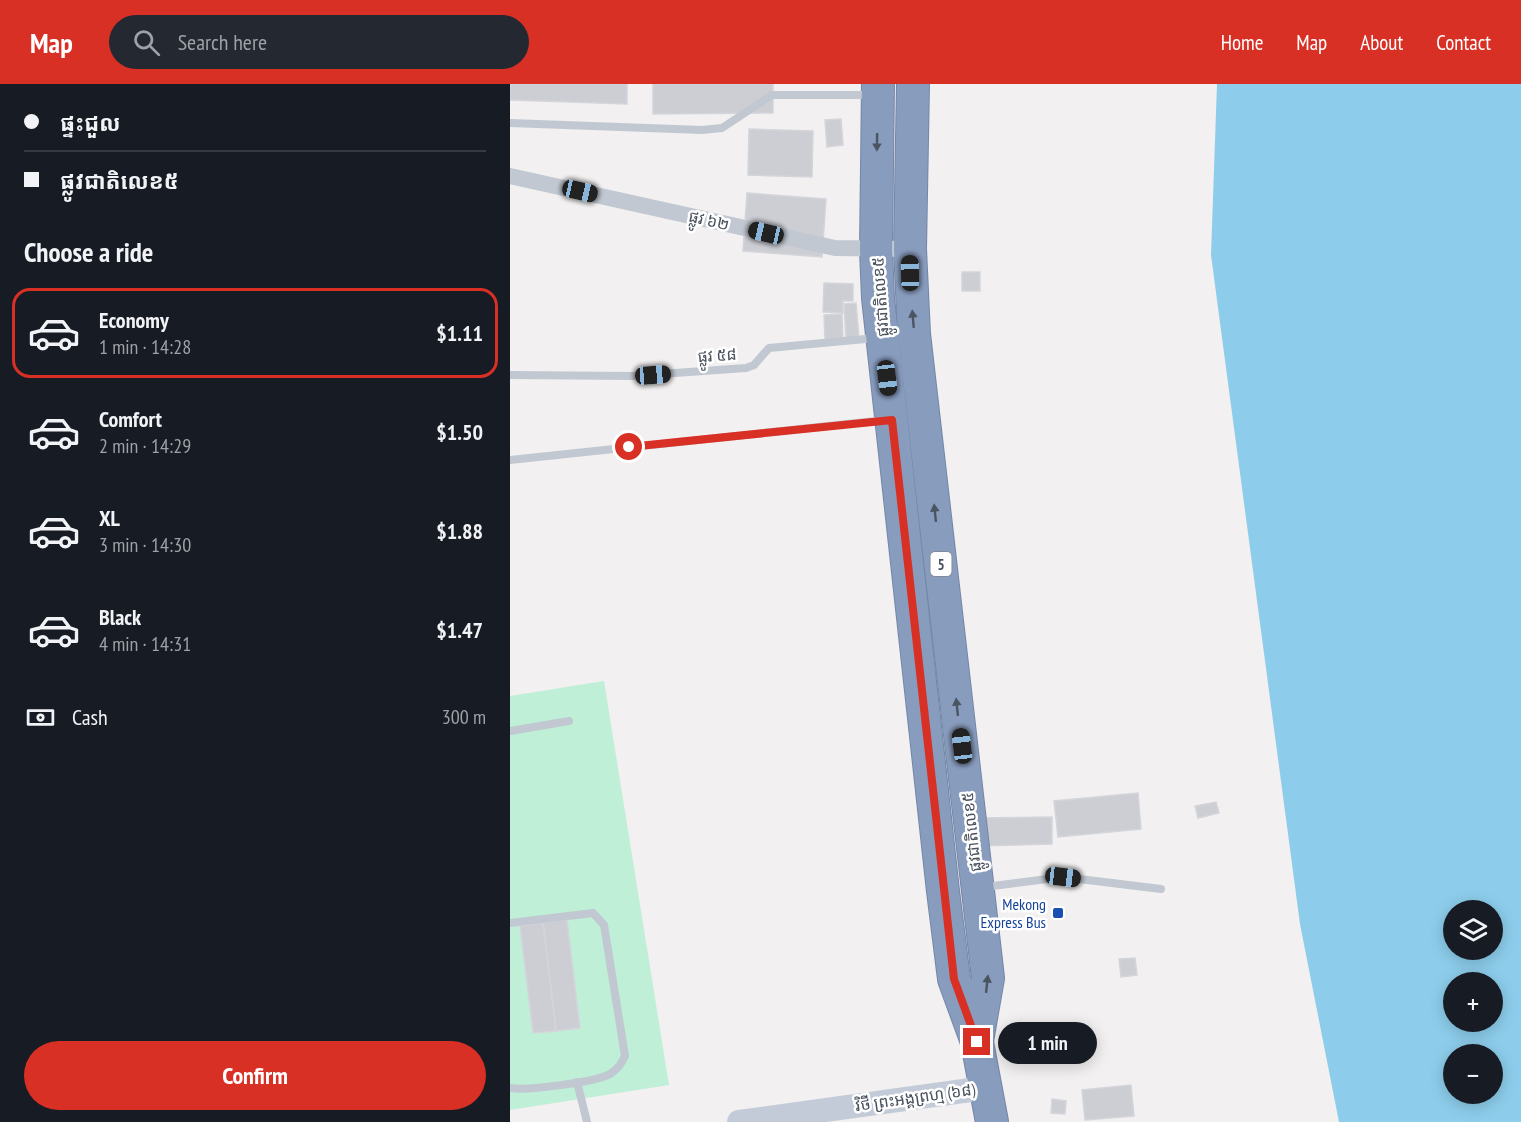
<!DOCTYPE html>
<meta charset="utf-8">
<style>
:root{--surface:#171b24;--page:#242831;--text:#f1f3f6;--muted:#9ea1a6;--line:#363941;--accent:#d93025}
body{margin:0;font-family:"PT Sans Narrow","Noto Sans Khmer",sans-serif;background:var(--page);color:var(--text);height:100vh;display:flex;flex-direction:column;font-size:22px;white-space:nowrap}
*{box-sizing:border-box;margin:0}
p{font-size:20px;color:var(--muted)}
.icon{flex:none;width:33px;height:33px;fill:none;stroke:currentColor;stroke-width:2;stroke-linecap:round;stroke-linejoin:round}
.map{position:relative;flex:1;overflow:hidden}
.details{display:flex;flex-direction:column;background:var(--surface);width:510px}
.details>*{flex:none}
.hud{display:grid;align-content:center;height:132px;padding:0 24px;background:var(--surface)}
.tools{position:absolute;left:933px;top:816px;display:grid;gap:12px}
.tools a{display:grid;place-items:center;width:60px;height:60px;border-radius:50%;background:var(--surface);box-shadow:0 3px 15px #0003;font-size:30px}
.end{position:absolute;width:27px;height:27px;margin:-14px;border:8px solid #d93025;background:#fff;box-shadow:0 0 0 3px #fff}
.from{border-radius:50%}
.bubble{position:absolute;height:42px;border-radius:21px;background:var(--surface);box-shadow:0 3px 15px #0003;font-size:20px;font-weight:700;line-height:42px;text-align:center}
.car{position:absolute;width:18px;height:36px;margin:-18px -9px;border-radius:8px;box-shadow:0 0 4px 2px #0007;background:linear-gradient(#222 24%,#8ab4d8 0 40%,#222 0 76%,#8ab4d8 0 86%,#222 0)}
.hud b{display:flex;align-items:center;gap:21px;height:57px;font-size:22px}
.hud b+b{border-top:2px solid var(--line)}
.hud i{width:15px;height:15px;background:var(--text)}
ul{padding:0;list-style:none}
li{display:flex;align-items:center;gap:18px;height:90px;margin:0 12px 9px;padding:0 12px;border:3px solid transparent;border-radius:18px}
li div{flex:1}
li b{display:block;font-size:22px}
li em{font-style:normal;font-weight:700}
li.current{border-color:var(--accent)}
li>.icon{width:54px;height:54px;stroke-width:1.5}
h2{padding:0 24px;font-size:27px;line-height:72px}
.pay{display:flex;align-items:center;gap:15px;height:66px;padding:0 24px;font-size:22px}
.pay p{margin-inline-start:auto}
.action{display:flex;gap:12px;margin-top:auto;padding:12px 24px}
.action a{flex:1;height:69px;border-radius:36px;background:var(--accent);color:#fff;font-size:24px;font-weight:700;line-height:69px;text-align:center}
header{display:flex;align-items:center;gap:36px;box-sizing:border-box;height:84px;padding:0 30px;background:var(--accent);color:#fff}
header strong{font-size:28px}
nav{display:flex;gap:33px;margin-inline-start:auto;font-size:21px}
.search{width:420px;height:54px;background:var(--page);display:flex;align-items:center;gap:15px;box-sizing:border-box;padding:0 21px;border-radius:33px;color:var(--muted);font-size:22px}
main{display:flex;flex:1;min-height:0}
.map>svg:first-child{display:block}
.green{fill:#bfefd7}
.water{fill:#8dcdeb;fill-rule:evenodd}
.building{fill:#cdced4;stroke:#d4d5db;stroke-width:1.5}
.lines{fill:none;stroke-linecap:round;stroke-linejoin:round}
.highway-casing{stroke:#7487a9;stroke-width:34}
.lane{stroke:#c1c8d1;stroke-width:8}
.street{stroke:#c1c8d1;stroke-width:16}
.secondary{stroke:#c3cbd8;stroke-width:24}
.highway{stroke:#889cbe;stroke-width:32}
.oneway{fill:#4b5562}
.route{stroke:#d93025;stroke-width:8}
.transit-dot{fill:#1a4fb4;stroke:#fff;stroke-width:2}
.labels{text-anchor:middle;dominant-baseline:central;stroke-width:5;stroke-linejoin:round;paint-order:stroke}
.shield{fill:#fff;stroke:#7f858e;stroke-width:1.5}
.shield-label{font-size:15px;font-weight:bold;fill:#48515d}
.street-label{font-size:16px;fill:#48515d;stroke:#fff}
.transit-label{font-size:16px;fill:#164399;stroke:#fff;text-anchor:end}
</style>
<header>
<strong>Map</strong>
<div class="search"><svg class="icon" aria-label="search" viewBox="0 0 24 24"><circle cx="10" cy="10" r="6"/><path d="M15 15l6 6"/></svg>Search here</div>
<nav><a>Home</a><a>Map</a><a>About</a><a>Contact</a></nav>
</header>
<main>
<section class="details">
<div class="hud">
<b><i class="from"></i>ផ្ទះជួល</b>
<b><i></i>ផ្លូវជាតិលេខ៥</b>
</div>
<h2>Choose a ride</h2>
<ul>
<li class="current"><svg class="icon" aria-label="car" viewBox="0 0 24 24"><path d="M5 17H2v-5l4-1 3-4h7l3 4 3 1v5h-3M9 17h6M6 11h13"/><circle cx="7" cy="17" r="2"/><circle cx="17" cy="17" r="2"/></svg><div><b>Economy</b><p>1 min · 14:28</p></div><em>$1.11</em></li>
<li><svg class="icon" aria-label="car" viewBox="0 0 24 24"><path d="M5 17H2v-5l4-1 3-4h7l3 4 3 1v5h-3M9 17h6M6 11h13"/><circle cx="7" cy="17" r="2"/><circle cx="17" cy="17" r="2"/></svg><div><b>Comfort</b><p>2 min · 14:29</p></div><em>$1.50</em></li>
<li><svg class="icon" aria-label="car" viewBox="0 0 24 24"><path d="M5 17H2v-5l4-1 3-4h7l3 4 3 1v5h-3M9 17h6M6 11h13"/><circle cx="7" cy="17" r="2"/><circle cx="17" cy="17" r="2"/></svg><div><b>XL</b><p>3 min · 14:30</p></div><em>$1.88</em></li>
<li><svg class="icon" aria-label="car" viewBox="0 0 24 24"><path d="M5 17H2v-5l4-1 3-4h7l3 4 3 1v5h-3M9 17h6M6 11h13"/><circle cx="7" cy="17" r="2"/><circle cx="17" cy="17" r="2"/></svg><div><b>Black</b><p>4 min · 14:31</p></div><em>$1.47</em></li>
</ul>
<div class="pay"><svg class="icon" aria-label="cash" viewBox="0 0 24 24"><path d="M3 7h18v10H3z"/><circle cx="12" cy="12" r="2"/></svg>Cash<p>300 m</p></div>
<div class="action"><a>Confirm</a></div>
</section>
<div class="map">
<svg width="1011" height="1038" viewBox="0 0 1011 1038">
<rect width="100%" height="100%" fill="#f2f0f0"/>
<!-- green -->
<path class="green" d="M94 597 159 1001 0 1026V612Z"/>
<!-- water -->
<path class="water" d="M707 0H1011V1038H829L790 840 701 171ZM944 826H982V866H944ZM944 898H982V938H944ZM944 970H982V1010H944Z"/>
<!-- building -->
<g class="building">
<path d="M0 0H117V20L0 16Z"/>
<path d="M143 0H263V29L143 30Z"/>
<path d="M331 35 333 61 317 63 315 36Z"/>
<path d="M239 45 303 47 302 93 238 91Z"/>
<path d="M237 109 316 115 312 173 233 167Z"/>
<rect x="452" y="188" width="18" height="19"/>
<path d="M314 199 343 200V217H333V229L313 228Z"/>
<path d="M346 219 349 254 336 255 334 220Z"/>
<path d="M332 230 333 255H315L314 231Z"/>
<path d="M628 709 631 745 548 753 544 717Z"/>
<path d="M706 718 709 729 688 734 685 722Z"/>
<path d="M542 733V760L466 762V734Z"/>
<path d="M57 836 70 944 46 947 33 839Z"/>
<path d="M33 839 46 947 23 949 10 842Z"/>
<path d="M625 874 627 891 611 893 609 875Z"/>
<path d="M621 1001 624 1032 575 1036 572 1006Z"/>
<path d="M542 1015 556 1017 555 1030 541 1029Z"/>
</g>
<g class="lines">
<defs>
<g id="highway">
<path d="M368 0 366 166 368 214 433 807 444 895 467 958 482 1038"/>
<path d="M403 0 400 165 404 250 478 894 467 957"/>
</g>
</defs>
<!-- highway casing -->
<use href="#highway" class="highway-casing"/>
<!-- lane -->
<g class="lane">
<path d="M0 39 192 46 212 44 262 11H361"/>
<path d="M0 291 122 292 236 284 244 281 259 264 366 254"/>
<path d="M0 376 375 336"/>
<path d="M0 647 59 637"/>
<path d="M475 803 553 793 651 805"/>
<path d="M0 839 83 829 94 841 115 972C111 980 108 985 100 990 86 998 16 1007 0 1004"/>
<path d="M67 998 77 1038"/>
</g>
<!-- street -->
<path class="street" d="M0 92 325 164 400 165"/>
<!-- secondary -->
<path class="secondary" d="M229 1038 475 1004"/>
<!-- highway -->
<use href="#highway" class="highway"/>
</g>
<!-- one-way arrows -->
<defs><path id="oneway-solid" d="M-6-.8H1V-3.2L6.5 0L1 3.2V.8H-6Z" transform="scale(1.5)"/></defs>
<g class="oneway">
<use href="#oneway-solid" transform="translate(367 58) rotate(91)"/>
<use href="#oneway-solid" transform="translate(403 235) rotate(-95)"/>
<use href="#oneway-solid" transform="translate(425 429) rotate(-96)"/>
<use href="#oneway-solid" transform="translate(447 623) rotate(-96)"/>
<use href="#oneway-solid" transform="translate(477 900) rotate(-84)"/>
</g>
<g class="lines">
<!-- route -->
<path class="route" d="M119 363 382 336 444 895 467 958"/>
</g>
<!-- markers -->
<rect class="transit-dot" x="542" y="823" width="12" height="12" rx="3"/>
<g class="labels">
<!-- shield labels -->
<rect class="shield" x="420.5" y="468" width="21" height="24" rx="4.5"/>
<g class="shield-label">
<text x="431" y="480">5</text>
</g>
<!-- street labels -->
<g class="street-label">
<text transform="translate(199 136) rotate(13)">ផ្លូវ ៦២</text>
<text transform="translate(370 213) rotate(-94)">ផ្លូវជាតិលេខ៥</text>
<text transform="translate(207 271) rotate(-4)">ផ្លូវ ៥៨</text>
<text transform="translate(461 748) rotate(-96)">ផ្លូវជាតិលេខ៥</text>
<text transform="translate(405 1013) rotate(-8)">វិថី ព្រះអង្គព្រហ្ម (៦៨)</text>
</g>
<!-- transit labels -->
<g class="transit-label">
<text x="536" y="820">Mekong<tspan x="536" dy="18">Express Bus</tspan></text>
</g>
</g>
</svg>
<div class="tools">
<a><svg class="icon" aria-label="layers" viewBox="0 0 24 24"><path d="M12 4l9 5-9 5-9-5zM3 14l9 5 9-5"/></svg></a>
<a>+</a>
<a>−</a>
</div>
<i class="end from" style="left:119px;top:363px"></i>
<i class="end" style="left:467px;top:958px"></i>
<div class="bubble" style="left:488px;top:938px;width:99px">1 min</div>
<i class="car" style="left:70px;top:107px;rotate:103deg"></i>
<i class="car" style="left:256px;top:149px;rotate:283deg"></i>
<i class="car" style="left:400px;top:189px;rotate:359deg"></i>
<i class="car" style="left:143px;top:291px;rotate:86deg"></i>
<i class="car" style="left:377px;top:294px;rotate:173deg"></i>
<i class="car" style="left:452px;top:662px;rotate:353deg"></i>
<i class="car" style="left:553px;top:793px;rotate:97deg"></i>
</div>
</main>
